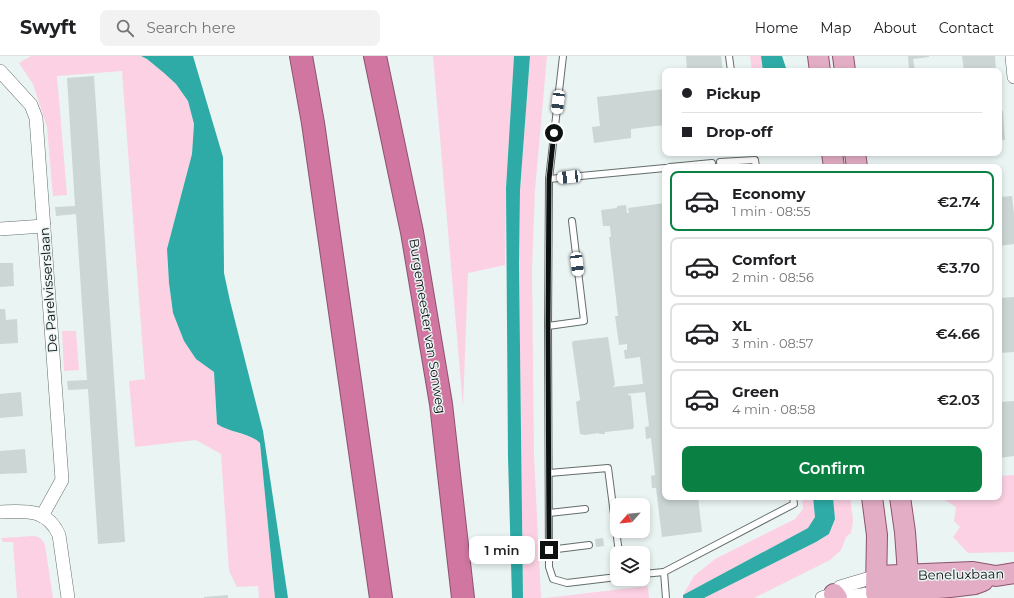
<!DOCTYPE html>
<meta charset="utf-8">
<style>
:root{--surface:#fff;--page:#f2f2f2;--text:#202124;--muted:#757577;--line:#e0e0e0;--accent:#0b8043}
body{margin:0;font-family:Montserrat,sans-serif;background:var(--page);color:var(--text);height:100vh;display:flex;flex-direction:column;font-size:15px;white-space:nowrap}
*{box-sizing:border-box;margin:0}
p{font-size:13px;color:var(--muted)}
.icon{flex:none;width:22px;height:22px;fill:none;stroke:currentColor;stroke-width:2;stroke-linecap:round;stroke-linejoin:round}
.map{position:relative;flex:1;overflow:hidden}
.drawer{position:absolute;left:662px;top:108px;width:340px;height:336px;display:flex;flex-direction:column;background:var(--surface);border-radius:8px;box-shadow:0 2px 6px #0003}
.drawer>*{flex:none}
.banner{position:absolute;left:662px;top:12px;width:340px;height:88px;border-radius:8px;box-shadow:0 2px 6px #0003;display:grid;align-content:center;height:88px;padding:0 20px;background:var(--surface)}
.needle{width:26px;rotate:243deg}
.fabs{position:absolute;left:610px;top:442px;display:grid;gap:8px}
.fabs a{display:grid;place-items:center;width:40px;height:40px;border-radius:8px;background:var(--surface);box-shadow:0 2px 6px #0003;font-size:20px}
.end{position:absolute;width:18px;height:18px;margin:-9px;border:5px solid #0d1110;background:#fff;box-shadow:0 0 0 2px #fff}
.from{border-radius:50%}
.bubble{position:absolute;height:28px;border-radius:8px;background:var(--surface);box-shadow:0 2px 6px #0003;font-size:13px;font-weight:600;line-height:28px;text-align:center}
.car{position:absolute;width:12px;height:24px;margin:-12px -6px;border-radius:5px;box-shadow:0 0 3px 1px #0007;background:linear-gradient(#fff 24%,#345 0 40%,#fff 0 76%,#345 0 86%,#fff 0)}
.banner b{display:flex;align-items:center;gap:14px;height:38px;font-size:15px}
.banner b+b{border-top:1px solid var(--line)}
.banner i{width:10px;height:10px;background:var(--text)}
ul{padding:7px 0 0;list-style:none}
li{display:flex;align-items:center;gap:12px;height:60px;margin:0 8px 6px;padding:0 12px;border:2px solid var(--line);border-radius:8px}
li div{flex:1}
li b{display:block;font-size:15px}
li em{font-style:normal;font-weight:600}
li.selected{border-color:var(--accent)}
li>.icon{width:36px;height:36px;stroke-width:1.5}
.cta{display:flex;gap:8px;margin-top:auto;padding:8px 20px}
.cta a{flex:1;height:46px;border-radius:8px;background:var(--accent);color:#fff;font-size:16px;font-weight:600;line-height:46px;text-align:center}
header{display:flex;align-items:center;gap:24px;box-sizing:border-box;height:56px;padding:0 20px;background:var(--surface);border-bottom:1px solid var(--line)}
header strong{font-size:19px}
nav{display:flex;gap:22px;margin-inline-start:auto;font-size:14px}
.search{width:280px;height:36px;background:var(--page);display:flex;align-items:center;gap:10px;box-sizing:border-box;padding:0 14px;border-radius:8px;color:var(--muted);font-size:15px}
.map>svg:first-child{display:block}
.green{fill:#fcd1e3}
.water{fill:#2eaba6}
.building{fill:#ccd6d5}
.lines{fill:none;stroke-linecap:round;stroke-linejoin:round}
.lane-casing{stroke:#646d6d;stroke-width:8}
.street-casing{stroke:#646d6d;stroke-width:14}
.primary-casing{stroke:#8c536e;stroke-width:22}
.highway-casing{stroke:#8c536e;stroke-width:24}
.lane{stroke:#fff;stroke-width:6}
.street{stroke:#fff;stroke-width:13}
.primary{stroke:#e3adc6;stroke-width:20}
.highway{stroke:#d076a0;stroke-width:22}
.route{stroke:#0d1110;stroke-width:5}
.labels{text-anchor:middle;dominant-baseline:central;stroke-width:3;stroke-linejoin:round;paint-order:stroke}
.street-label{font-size:13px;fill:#0d1110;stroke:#eaf4f3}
</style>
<header>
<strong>Swyft</strong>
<div class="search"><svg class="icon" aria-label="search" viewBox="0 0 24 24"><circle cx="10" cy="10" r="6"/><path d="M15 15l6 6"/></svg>Search here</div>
<nav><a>Home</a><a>Map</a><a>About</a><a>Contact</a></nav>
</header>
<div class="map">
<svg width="1014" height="542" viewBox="0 0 1014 542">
<rect width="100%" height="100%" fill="#eaf4f3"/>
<!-- green -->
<g class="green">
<path d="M31 0H141L147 3 164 17 176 28 188 45 194 68 192 98 167 193 169 227 173 257 184 285 196 302 214 316 217 368 238 377 254 381 260 387 275 542H259L258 530 237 531 229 515 221 398 196 384 135 391 129 325 145 323 122 15 57 20 67 139 53 140 47 71 33 28 19 7Z"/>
<path d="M433 0H514L506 132 505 209 468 217 463 351Z"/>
<path d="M530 0H547L535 134 532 213 534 400 541 542H523L519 209 520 134Z"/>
<path d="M750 0H761L763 15H752Z"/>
<path d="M62 275H76L79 314 64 315Z"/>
<path d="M1014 419V496L968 497 953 481 960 471 954 465 956 451 946 445 944 441H999V420Z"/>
<path d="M802 441H813L815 461 808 472 683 539 694 520 715 503 795 463 803 453Z"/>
<path d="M833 441H850L853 465 851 477 846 481 841 494 830 504 754 542H704L816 486 829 478 835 463Z"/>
<path d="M33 480C39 480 43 484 45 489L53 542H17L13 486H3L1 482Z"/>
<path d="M648 530 649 542H545Z"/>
</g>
<!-- water -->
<g class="water">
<path d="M141 0H193L223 101 224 217 230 245 263 375 288 542H275L260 387C250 377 231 377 217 368L214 316 196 303 184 285 173 257 169 227 167 193 192 98 194 68 188 45 176 28 164 17 147 3Z"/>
<path d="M514 0H530L520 134 519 209 523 542H512L508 401 506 132Z"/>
<path d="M761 0H782L787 15H763Z"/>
<path d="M813 441H833L835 463 829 478 816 486 704 542H683V539L808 472 815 461Z"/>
</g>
<!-- building -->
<g class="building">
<path d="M686 0H721L723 15H687Z"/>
<path d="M908 0H929V1L913 3 915 15H909Z"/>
<path d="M962 0H995L996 15H964Z"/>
<path d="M94 20 125 486 98 488 88 333 68 334 67 325 87 324 76 158 56 160 55 151 75 150 67 22Z"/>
<path d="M665 33V69L631 73V82L594 87 592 71 600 70 597 41Z"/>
<path d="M999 55H1003L1005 84H999Z"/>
<path d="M1012 140 1014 158V188L999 190V141Z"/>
<path d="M665 147V441H698L702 476 662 481 656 432H652L651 420 655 419 651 382 646 383 645 371 649 370 645 336 627 338 631 340 634 371 633 373 605 376V378H599V377L585 379 580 378 576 346 580 344 572 287 573 285 608 281 615 329 612 331 643 328 640 301 625 303 624 294H627V288L619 289 615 260H618L609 181H611L610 170H603L601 154 617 152V150L626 149 627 157H629L628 152Z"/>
<path d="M0 207H13L14 230 0 231Z"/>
<path d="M1014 241V296L999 297V242Z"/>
<path d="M0 253H5L6 264 17 263 18 287 0 288Z"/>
<path d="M21 336 23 360 0 362V338Z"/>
<path d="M1014 345V400L999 402V346Z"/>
<path d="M25 393 27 417 0 418V395Z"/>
<path d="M603 482 604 490 596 491 595 483Z"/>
<path d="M228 539V542H204V541Z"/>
</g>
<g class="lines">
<defs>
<g id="lane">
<path d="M563 0 549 123 548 270 549 511 553 523 567 527 617 521"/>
<path d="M729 0 731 15"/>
<path d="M720 106 755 104 756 111"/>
<path d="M670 111 712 107"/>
<path d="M549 123 665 112"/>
<path d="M548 270 584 265 572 165"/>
<path d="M549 417 608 412 619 497"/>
<path d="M549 457 585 453"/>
<path d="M549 494 589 489"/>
<path d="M664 516 666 542"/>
<path d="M643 518 664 516 794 448 793 441"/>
</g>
<g id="street">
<path d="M1014 1H1012L1014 21"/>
<path d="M0 15 31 49 36 62 62 424 42 460"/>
<path d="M0 173 44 170"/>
<path d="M0 456C25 455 47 452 59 479L68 542"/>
<path d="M834 538 846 541 876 537"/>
<path d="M822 542 834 538 840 531 877 520"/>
</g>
<g id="primary">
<path d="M818 0 820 15"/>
<path d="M843 0 845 15"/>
<path d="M832 97 834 111"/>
<path d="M855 97 857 111"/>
<path d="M872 441 877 479 876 532"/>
<path d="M900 441 905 476 909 532"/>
<path d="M877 520 973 516 996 520 1014 517"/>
<path d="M876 537 950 531 975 528 983 525"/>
<path d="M834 538 837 542"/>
</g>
<g id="highway">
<path d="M301 0 313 67 381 542"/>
<path d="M375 0 412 176 441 348 463 542"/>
</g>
</defs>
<!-- lane casing -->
<use href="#lane" class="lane-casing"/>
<!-- street casing -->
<use href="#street" class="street-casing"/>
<!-- primary casing -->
<use href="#primary" class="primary-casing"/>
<!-- highway casing -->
<use href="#highway" class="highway-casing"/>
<!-- lane -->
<use href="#lane" class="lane"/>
<!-- street -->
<use href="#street" class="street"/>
<!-- primary -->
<use href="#primary" class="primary"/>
<!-- highway -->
<use href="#highway" class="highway"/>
</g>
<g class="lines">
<!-- route -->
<path class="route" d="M549 494 548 270 549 123 554 77"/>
</g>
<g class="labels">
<!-- street labels -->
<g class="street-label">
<text transform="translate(48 234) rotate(-94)">De Parelvisserslaan</text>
<text transform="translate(428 270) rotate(81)">Burgemeester van Sonweg</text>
<text transform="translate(961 518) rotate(-1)">Beneluxbaan</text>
</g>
</g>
</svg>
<div class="fabs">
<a><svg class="needle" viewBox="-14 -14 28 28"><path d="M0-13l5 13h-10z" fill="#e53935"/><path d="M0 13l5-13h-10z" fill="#757577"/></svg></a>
<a><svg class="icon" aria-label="layers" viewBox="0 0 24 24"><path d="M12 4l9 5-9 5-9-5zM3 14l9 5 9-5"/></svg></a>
</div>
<i class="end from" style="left:554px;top:77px"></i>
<i class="end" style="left:549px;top:494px"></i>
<div class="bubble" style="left:469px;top:480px;width:66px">1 min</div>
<i class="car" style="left:558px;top:46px;rotate:187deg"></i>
<i class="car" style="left:569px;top:121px;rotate:264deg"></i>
<i class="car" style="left:577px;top:208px;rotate:173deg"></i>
<div class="banner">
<b><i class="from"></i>Pickup</b>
<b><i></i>Drop-off</b>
</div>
<section class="drawer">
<ul>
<li class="selected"><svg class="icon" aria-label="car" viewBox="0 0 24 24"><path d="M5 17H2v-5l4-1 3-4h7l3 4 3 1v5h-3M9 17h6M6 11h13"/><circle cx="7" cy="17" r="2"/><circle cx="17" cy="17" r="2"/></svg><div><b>Economy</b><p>1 min · 08:55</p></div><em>€2.74</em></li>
<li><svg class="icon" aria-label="car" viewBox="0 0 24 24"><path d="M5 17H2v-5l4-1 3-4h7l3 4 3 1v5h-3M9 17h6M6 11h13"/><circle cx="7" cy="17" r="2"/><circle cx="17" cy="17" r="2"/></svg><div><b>Comfort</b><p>2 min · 08:56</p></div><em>€3.70</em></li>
<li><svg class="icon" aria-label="car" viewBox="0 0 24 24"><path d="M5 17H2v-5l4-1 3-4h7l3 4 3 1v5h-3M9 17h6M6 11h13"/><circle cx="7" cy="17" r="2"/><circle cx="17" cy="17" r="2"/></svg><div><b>XL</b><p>3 min · 08:57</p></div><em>€4.66</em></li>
<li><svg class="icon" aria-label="car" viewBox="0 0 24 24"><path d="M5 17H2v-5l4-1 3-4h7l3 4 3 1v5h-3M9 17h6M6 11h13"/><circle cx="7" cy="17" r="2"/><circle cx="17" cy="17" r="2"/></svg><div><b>Green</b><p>4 min · 08:58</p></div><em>€2.03</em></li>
</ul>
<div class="cta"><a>Confirm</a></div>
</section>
</div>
